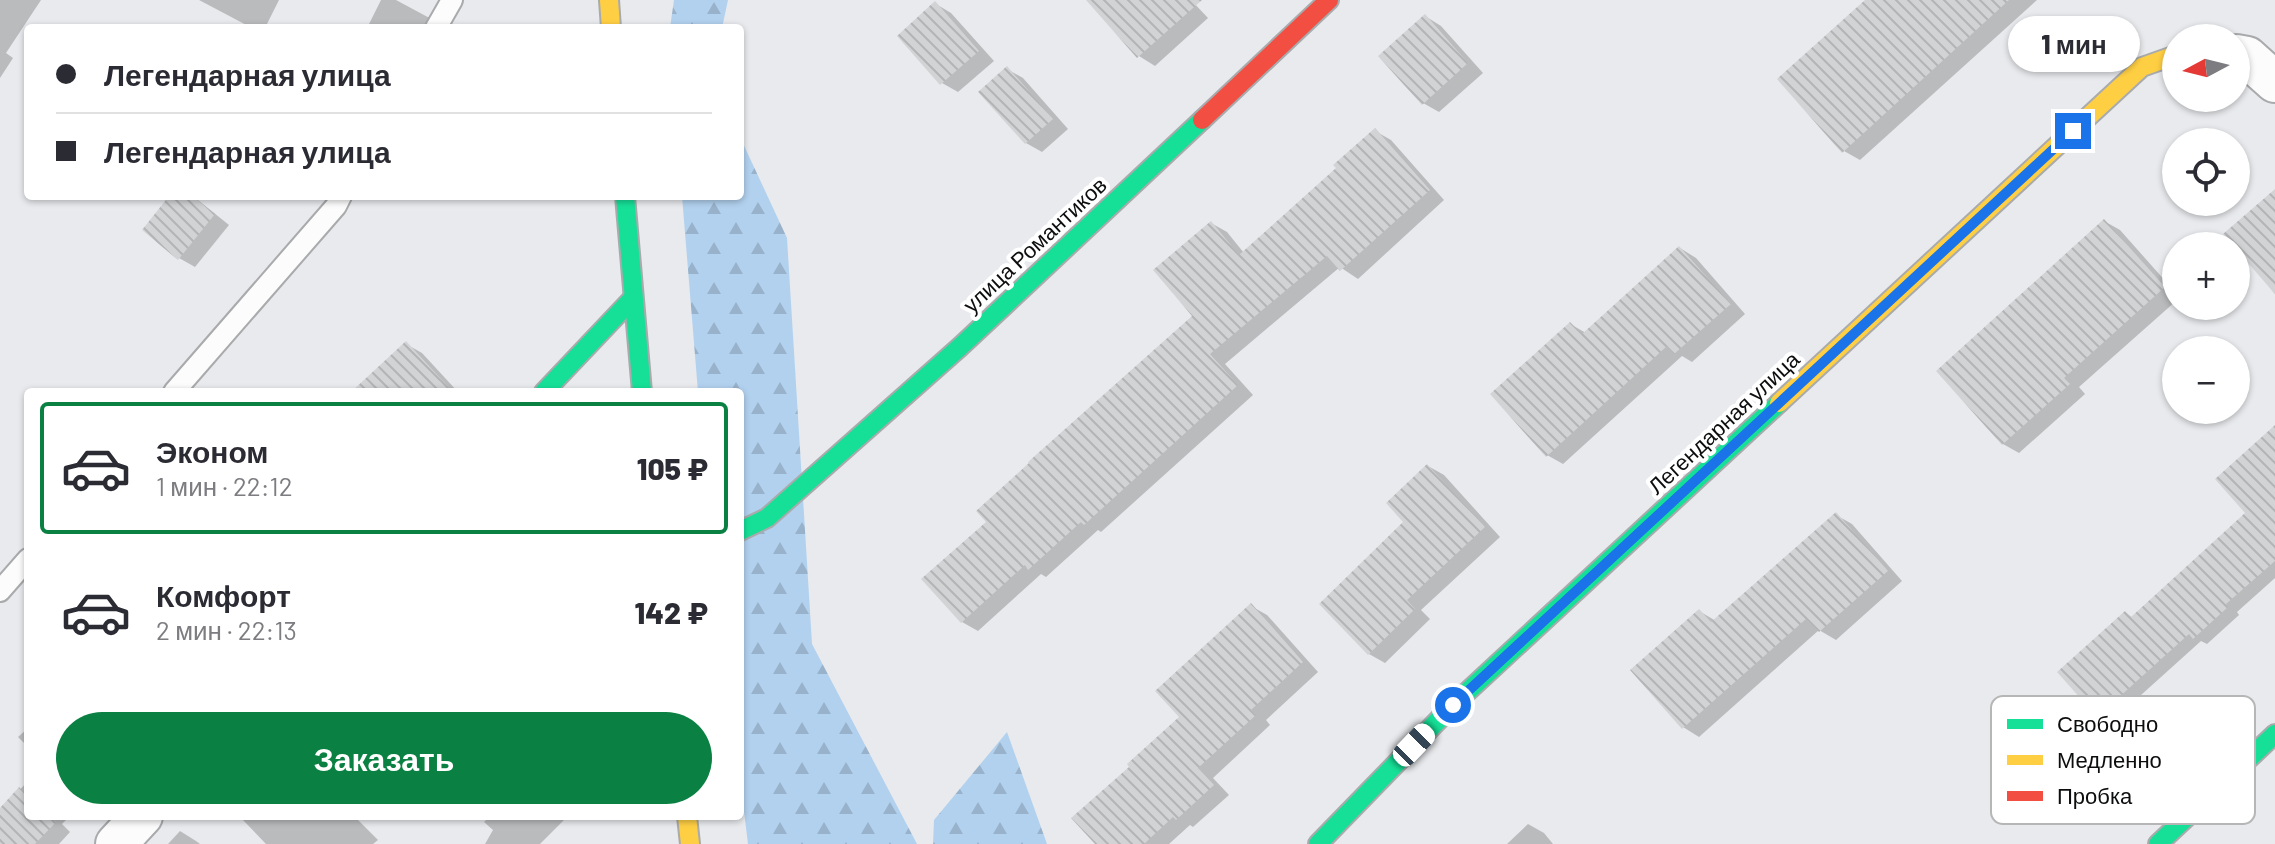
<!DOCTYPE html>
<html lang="ru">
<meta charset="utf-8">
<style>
:root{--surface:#fff;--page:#f2f2f3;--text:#2b2b33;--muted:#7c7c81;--line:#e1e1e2;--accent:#0b8043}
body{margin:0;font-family:Barlow,sans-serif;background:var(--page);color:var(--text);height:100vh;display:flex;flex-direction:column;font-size:30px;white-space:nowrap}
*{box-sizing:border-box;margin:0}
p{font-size:26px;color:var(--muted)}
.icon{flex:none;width:44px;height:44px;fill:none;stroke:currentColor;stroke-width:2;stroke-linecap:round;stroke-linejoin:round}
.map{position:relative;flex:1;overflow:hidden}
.sheet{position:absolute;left:24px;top:388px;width:720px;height:432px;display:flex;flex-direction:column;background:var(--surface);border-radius:8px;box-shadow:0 2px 6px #0004}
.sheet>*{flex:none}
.banner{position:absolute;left:24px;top:24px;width:720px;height:176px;border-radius:8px;box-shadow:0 2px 6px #0004;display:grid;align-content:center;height:176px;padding:0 32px;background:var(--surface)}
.needle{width:52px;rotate:263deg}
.controls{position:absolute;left:2162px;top:24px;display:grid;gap:16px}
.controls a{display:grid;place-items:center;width:88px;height:88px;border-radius:50%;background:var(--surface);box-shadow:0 2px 6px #0004;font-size:40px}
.end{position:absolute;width:36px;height:36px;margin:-18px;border:10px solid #1a73e8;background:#fff;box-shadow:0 0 0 4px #fff}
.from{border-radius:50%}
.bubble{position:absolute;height:56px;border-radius:28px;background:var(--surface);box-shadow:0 2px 6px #0004;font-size:26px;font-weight:800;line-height:56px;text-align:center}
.car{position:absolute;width:24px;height:48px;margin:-24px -12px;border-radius:10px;box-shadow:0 0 6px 2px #0007;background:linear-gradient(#fff 24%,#345 0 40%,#fff 0 76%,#345 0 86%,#fff 0)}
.banner b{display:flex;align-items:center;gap:28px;height:76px;font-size:30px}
.banner b+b{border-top:2px solid var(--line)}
.banner i{width:20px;height:20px;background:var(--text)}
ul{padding:14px 0 0;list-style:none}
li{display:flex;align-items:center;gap:24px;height:132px;margin:0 16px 12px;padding:0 16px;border:4px solid transparent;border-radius:8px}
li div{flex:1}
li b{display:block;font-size:30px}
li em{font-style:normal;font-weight:800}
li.active{border-color:var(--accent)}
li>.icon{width:72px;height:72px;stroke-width:1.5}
.action{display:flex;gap:16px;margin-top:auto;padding:16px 32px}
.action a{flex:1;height:92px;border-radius:48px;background:var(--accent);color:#fff;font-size:32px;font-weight:800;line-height:92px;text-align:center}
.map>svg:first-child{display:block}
.forest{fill:url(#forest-firs)}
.shadow{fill:#0003}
.building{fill:url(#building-back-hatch)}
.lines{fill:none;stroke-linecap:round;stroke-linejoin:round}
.lane-casing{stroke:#a9aaac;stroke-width:24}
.street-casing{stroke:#a9aaac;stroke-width:44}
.fast-casing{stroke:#a9aaac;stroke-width:22}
.slow-casing{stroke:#a9aaac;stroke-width:22}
.jam-casing{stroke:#a9aaac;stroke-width:22}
.lane{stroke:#fcfcfc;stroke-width:20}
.street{stroke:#fcfcfc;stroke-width:40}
.fast{stroke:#16e098;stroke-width:18}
.slow{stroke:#ffcf43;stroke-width:18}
.jam{stroke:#f24e42;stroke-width:18}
.route{stroke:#1a73e8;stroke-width:10}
.labels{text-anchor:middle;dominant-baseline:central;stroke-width:8;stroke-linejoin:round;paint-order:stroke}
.street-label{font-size:22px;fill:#0c0d0e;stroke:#fff}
.key{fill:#fff;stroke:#b6b6b7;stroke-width:2}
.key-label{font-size:22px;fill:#0c0d0e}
</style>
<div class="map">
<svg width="2275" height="844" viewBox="0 0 2275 844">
<defs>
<pattern id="forest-firs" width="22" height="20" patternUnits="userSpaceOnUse" patternTransform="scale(2)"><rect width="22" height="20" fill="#b2d1ee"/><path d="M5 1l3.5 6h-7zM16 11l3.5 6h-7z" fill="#98b2cb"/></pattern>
<pattern id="building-back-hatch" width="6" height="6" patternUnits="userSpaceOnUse" patternTransform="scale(2)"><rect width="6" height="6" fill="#d1d3d5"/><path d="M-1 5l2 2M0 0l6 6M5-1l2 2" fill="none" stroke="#b2b4b6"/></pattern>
</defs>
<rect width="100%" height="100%" fill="#e8eaed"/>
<!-- forest -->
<g class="forest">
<path d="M674 0H728L722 28H670Z"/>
<path d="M740 137 787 238 812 644 917 844H748L740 779V392H698L682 196H740Z"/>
<path d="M1007 732 1047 844H933L934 820Z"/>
</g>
<!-- shadow -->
<g class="shadow">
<path d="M0 0H41L6 53 13 58 0 78Z"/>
<path d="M199 0H279L265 28H252Z"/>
<path d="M381 0H396L437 22 433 28H367Z"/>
<path d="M1088 0H1191L1208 18 1155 66 1139 56Z"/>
<path d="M1871 0H2037L1860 160 1844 151Z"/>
<path d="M936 4 951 13 994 61 958 92 942 83Z"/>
<path d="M1425 16 1441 26 1483 73 1439 112 1423 103Z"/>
<path d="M1007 69 1023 78 1068 129 1042 152 1026 143Z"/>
<path d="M1375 131 1391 140 1444 200 1358 279 1340 267 1225 364 1253 395 1101 532 1098 530 1046 577 1041 574 978 631 962 622 989 522 1195 317 1211 223 1227 232 1244 253 1339 168Z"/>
<path d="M171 196H193L229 225 195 267 179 258Z"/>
<path d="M2104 221 2120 230 2176 293V301L2079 387 2085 394 2019 453 2003 444Z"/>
<path d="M1680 248 1696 258 1745 314 1692 362 1682 356 1563 464 1547 455 1570 324 1586 333Z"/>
<path d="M406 344 422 353 458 392H354Z"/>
<path d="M1428 466 1444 475 1500 537 1421 610 1430 619 1385 663 1369 654 1406 522Z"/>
<path d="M1836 515 1852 524 1902 581 1836 640 1819 630 1699 737 1683 727 1699 611 1716 621Z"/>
<path d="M2275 556V578L2237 612 2239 615 2207 644 2201 641 2110 723 2098 716 2126 613 2133 618Z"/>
<path d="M1251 606 1267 615 1318 672 1266 720 1270 725 1213 778 1229 795 1193 827 1190 825 1169 844H1097L1132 767 1182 718Z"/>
<path d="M28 728V747L18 737Z"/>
<path d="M28 781V816H70L62 824 70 832 59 844H0V811Z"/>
<path d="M243 816H354L378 840 373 844H266L241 818Z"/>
<path d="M490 816H568L540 844H485L493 830 484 822Z"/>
<path d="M1528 824 1544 833 1553 844H1507Z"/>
<path d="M180 831 196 841 200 844H168Z"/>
</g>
<!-- building -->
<g class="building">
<path d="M1086 0H1202L1137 58Z"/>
<path d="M1865 0H2009L1842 153 1777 79Z"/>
<path d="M935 1 979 51 940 85 897 36Z"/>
<path d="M1425 14 1468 63 1422 105 1378 56Z"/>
<path d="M1007 66 1053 119 1025 144 978 92Z"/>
<path d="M1375 128 1430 190 1340 271 1327 256 1210 354 1238 385 1084 525 1081 522 1028 570 1025 565 961 623 921 579 986 522 976 511 1029 463 1028 462 1192 316 1153 270 1211 221 1239 255 1336 168 1333 165Z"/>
<path d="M2275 189V294L2236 249V246L2223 234Z"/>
<path d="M169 196H192L215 214 178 260 142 230Z"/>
<path d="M2104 219 2165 287 2064 378 2070 384 2002 445 1936 371Z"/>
<path d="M1679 246 1731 304 1674 354 1667 346 1546 457 1490 394 1570 322 1582 334Z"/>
<path d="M406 341 453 392H351Z"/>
<path d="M2275 425V561L2226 604 2228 607 2193 639 2189 634 2097 717 2057 672 2125 611 2131 617 2245 513 2215 479Z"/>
<path d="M1427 464 1485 527 1407 600 1415 609 1368 655 1319 604 1403 522 1386 503Z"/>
<path d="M1836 512 1888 571 1819 632 1806 619 1682 729 1630 670 1699 609 1711 622Z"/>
<path d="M1251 603 1303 662 1251 710 1256 715 1198 768 1214 785 1176 820 1173 817 1144 844H1095L1071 818 1129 767 1127 764 1179 717 1155 691Z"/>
<path d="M19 787 28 796V816H49L56 822 35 844H0V808Z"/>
</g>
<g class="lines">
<defs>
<g id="lane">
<path d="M436 28 452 0"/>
<path d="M174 392 336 206 341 196"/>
<path d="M0 591 28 559"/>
</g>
<g id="street">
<path d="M2236 55 2247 57 2275 82"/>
<path d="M116 844 142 816"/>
</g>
<g id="fast">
<path d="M625 196 642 392"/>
<path d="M544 392 633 298"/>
<path d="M740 531 767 518 961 346 1202 120"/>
<path d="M1318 844 1453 705 1779 403"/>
<path d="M2158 844 2275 734"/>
</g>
<g id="slow">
<path d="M609 0 611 28"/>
<path d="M1779 403 2142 67 2176 55"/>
<path d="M687 816 690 844"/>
</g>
<path id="jam" d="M1202 120 1329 0"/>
</defs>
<!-- lane casing -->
<use href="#lane" class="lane-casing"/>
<!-- street casing -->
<use href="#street" class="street-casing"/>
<!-- fast casing -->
<use href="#fast" class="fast-casing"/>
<!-- slow casing -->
<use href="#slow" class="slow-casing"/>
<!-- jam casing -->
<use href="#jam" class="jam-casing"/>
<!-- lane -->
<use href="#lane" class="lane"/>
<!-- street -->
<use href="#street" class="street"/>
<!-- fast -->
<use href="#fast" class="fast"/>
<!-- slow -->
<use href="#slow" class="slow"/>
<!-- jam -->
<use href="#jam" class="jam"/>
</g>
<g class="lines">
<!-- route -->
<path class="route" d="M1453 705 2073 131"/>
</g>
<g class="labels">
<!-- street labels -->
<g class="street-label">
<text transform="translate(1034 244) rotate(-43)">улица Романтиков</text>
<text transform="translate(1723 422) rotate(-43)">Легендарная улица</text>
</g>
</g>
<!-- legend -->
<rect x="1991" y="696" width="264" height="128" rx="12" class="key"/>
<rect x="2007" y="719" width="36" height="10" fill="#16e098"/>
<rect x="2007" y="755" width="36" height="10" fill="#ffcf43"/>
<rect x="2007" y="791" width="36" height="10" fill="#f24e42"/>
<g class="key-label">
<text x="2057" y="732">Свободно</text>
<text x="2057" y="768">Медленно</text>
<text x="2057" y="804">Пробка</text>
</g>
</svg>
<div class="controls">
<a><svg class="needle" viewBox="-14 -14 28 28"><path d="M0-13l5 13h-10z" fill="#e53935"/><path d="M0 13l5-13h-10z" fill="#7c7c81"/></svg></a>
<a><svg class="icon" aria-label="locate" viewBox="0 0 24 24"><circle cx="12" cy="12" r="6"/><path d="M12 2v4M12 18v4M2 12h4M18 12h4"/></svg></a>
<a>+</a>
<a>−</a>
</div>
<i class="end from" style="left:1453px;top:705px"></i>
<i class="end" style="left:2073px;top:131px"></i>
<div class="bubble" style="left:2008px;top:16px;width:132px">1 мин</div>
<i class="car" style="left:1414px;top:745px;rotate:44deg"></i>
<div class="banner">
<b><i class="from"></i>Легендарная улица</b>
<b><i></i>Легендарная улица</b>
</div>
<section class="sheet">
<ul>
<li class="active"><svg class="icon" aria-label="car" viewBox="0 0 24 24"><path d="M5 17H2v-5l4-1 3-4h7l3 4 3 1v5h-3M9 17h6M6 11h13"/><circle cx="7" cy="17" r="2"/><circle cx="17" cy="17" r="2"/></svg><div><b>Эконом</b><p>1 мин · 22:12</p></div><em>105 ₽</em></li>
<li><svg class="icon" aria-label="car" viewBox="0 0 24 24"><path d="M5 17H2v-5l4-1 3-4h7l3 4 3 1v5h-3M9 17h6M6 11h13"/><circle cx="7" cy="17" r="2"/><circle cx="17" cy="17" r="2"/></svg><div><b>Комфорт</b><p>2 мин · 22:13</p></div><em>142 ₽</em></li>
</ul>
<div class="action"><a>Заказать</a></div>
</section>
</div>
